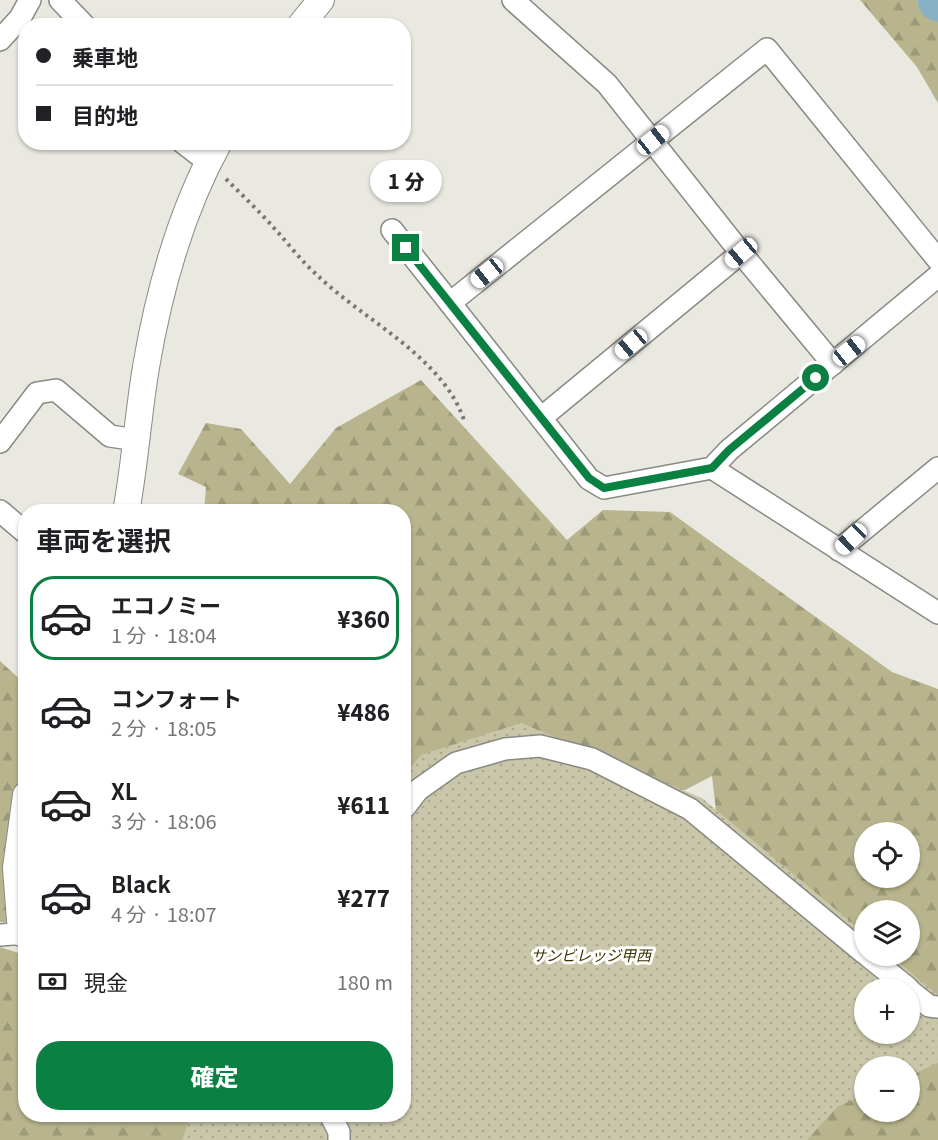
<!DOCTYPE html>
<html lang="ja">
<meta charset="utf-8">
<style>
:root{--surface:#fff;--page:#f2f2f2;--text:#202124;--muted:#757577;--line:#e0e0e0;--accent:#0b8043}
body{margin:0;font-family:Georgia,"Noto Sans JP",serif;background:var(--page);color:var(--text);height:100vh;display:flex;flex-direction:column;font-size:22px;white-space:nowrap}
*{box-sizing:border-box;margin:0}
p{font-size:20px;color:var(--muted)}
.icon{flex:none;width:33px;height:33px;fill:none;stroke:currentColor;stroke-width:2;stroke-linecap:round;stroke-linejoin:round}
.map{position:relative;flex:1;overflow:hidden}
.side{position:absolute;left:18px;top:504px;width:393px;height:618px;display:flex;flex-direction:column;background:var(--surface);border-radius:24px;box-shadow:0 2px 4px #0004}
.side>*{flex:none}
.guide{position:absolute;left:18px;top:18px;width:393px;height:132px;border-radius:24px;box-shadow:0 2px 4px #0004;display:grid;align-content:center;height:132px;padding:0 18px;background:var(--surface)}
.fabs{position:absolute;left:854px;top:822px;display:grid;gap:12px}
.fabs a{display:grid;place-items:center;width:66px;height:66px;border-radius:50%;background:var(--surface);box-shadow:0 2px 4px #0004;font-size:30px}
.end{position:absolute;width:27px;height:27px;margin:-14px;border:8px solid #0b8043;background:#fff;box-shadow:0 0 0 3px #fff}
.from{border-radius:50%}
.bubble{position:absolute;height:42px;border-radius:21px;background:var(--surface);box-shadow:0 2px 4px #0004;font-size:20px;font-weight:800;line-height:42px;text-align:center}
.car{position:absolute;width:18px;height:36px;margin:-18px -9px;border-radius:8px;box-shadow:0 0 4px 2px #0007;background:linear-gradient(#fff 24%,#345 0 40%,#fff 0 76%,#345 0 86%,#fff 0)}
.guide b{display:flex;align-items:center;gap:21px;height:57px;font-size:22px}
.guide b+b{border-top:2px solid var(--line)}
.guide i{width:15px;height:15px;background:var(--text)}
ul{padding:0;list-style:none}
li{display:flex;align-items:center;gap:18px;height:84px;margin:0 12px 9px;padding:0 6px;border:3px solid transparent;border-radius:24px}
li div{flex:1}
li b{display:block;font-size:22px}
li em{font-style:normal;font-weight:800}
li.current{border-color:var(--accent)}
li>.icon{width:54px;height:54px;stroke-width:1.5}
h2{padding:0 18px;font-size:27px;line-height:72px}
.pay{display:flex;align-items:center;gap:15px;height:66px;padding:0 18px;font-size:22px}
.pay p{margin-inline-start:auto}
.cta{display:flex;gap:12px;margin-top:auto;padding:12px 18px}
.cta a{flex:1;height:69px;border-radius:24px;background:var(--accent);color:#fff;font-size:24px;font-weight:800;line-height:69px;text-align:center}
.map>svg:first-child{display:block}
.forest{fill:url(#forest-firs);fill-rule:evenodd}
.park{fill:url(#park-dots);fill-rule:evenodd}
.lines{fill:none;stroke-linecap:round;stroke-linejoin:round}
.river{stroke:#88b1c5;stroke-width:39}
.minor-casing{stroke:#8a8a84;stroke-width:24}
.tertiary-casing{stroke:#8a8a84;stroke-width:28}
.path{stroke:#787773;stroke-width:4;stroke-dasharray:3 4.5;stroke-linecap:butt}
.minor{stroke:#fff;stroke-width:21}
.tertiary{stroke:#fff;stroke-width:26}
.route{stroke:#0b8043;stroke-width:8}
.labels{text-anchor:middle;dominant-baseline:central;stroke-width:6;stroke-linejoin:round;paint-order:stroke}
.park-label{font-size:15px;font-style:italic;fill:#383200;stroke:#fffffe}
</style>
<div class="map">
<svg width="938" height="1140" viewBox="0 0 938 1140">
<defs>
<pattern id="forest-firs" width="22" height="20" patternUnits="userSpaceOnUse" patternTransform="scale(1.5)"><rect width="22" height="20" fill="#b8b48d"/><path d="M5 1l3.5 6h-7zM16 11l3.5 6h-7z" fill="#9d9a79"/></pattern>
<pattern id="park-dots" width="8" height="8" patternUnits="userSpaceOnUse" patternTransform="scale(1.5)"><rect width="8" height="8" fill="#c9c6a9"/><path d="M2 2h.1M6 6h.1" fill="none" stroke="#aca990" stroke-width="1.8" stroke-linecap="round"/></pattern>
</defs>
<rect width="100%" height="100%" fill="#e9e8e1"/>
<!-- forest -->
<g class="forest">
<path d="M860 0H938V103L917 67Z"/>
<path d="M421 380 567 540 603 510 670 512 892 672 938 689V1012L878 956H909V910H864V944L717 820 712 776 685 790 648 793 404 787V512L204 511 206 487 178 474 206 423 241 429 290 484 336 428ZM864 832H909V878H864Z"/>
<path d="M0 661 25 684V923L0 922Z"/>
<path d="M0 947 25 955 26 1114 200 1115 191 1140H0Z"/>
<path d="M938 1048V1140H786L864 1079V1112H909V1066Z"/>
</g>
<!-- park -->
<path class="park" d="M521 723 702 798 864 933V956H891L938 995V1063L909 1076V1066H864V1095L837 1107 807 1140H182L191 1115 404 1114V774L421 755ZM864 988H909V1034H864Z"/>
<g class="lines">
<!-- river -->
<path class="river" d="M937 0 938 2"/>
<defs>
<g id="minor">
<path d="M60 0 85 26"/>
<path d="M513 0 607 84 741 253 833 364"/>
<path d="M0 40 20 18 30 0"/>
<path d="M182 142 208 162"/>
<path d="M392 230 450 303"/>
<path d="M938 260 767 49 450 303 589 479 604 488 712 468 729 450 938 276"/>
<path d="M541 418 741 253"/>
<path d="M0 442 37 393 56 390 110 436 137 440"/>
<path d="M712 468 938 613"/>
<path d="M0 511 26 533"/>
<path d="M839 550 938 468"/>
<path d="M404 808 418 790 456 763 505 749 540 746 592 759 690 809 864 953"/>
<path d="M0 935 26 933"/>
<path d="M868 956 908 988"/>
<path d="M909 990 929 1006 938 1007"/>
<path d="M330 1114 339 1132V1140"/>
</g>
<g id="tertiary">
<path d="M300 26 321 0"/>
<path d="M126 512C135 464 138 415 146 367 159 290 181 211 219 142"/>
<path d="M21 933 16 868 26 795"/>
</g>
</defs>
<!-- minor casing -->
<use href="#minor" class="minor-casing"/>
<!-- tertiary casing -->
<use href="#tertiary" class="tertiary-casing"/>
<!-- path -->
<path class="path" d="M226 179C242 195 259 211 274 228 288 243 301 261 317 275 363 320 442 356 464 420"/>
<!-- minor -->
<use href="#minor" class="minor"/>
<!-- tertiary -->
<use href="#tertiary" class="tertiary"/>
</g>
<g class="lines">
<!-- route -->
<path class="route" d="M406 248 589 478 604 488 712 468 729 450 816 378"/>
</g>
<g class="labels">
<!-- park labels -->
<g class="park-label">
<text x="591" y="954">サンビレッジ甲西</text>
</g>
</g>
</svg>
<div class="fabs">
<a><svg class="icon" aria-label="locate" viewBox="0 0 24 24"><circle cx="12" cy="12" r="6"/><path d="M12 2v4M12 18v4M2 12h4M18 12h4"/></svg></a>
<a><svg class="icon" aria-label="layers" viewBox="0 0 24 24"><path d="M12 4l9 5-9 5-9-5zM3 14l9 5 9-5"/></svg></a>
<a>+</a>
<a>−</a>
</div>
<i class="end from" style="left:816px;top:378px"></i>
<i class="end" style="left:406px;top:248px"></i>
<div class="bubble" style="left:370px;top:160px;width:72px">1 分</div>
<i class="car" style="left:653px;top:140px;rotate:51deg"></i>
<i class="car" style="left:741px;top:253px;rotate:230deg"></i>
<i class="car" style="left:487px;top:273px;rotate:231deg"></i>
<i class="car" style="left:631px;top:344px;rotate:230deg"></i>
<i class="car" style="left:849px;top:351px;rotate:51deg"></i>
<i class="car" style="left:851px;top:539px;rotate:226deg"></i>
<div class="guide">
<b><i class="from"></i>乗車地</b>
<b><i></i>目的地</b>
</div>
<section class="side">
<h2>車両を選択</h2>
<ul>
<li class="current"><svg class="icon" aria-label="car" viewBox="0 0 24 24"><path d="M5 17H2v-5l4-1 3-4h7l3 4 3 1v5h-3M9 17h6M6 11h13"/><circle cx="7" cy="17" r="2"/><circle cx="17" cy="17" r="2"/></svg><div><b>エコノミー</b><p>1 分 · 18:04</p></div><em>¥360</em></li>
<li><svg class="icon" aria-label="car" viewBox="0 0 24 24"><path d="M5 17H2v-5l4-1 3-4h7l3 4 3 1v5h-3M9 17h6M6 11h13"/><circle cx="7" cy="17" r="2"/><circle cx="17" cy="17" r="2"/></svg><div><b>コンフォート</b><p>2 分 · 18:05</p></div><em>¥486</em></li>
<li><svg class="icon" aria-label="car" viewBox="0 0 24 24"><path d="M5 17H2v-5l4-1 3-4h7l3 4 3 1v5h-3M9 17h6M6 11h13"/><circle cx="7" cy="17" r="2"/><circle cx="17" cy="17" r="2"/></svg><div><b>XL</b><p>3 分 · 18:06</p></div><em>¥611</em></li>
<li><svg class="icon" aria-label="car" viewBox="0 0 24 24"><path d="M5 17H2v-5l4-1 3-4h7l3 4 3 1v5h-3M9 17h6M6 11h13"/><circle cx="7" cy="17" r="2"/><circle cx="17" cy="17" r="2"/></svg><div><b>Black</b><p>4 分 · 18:07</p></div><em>¥277</em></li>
</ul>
<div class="pay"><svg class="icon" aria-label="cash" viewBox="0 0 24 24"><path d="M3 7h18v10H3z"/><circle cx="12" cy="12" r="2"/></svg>現金<p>180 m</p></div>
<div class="cta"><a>確定</a></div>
</section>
</div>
